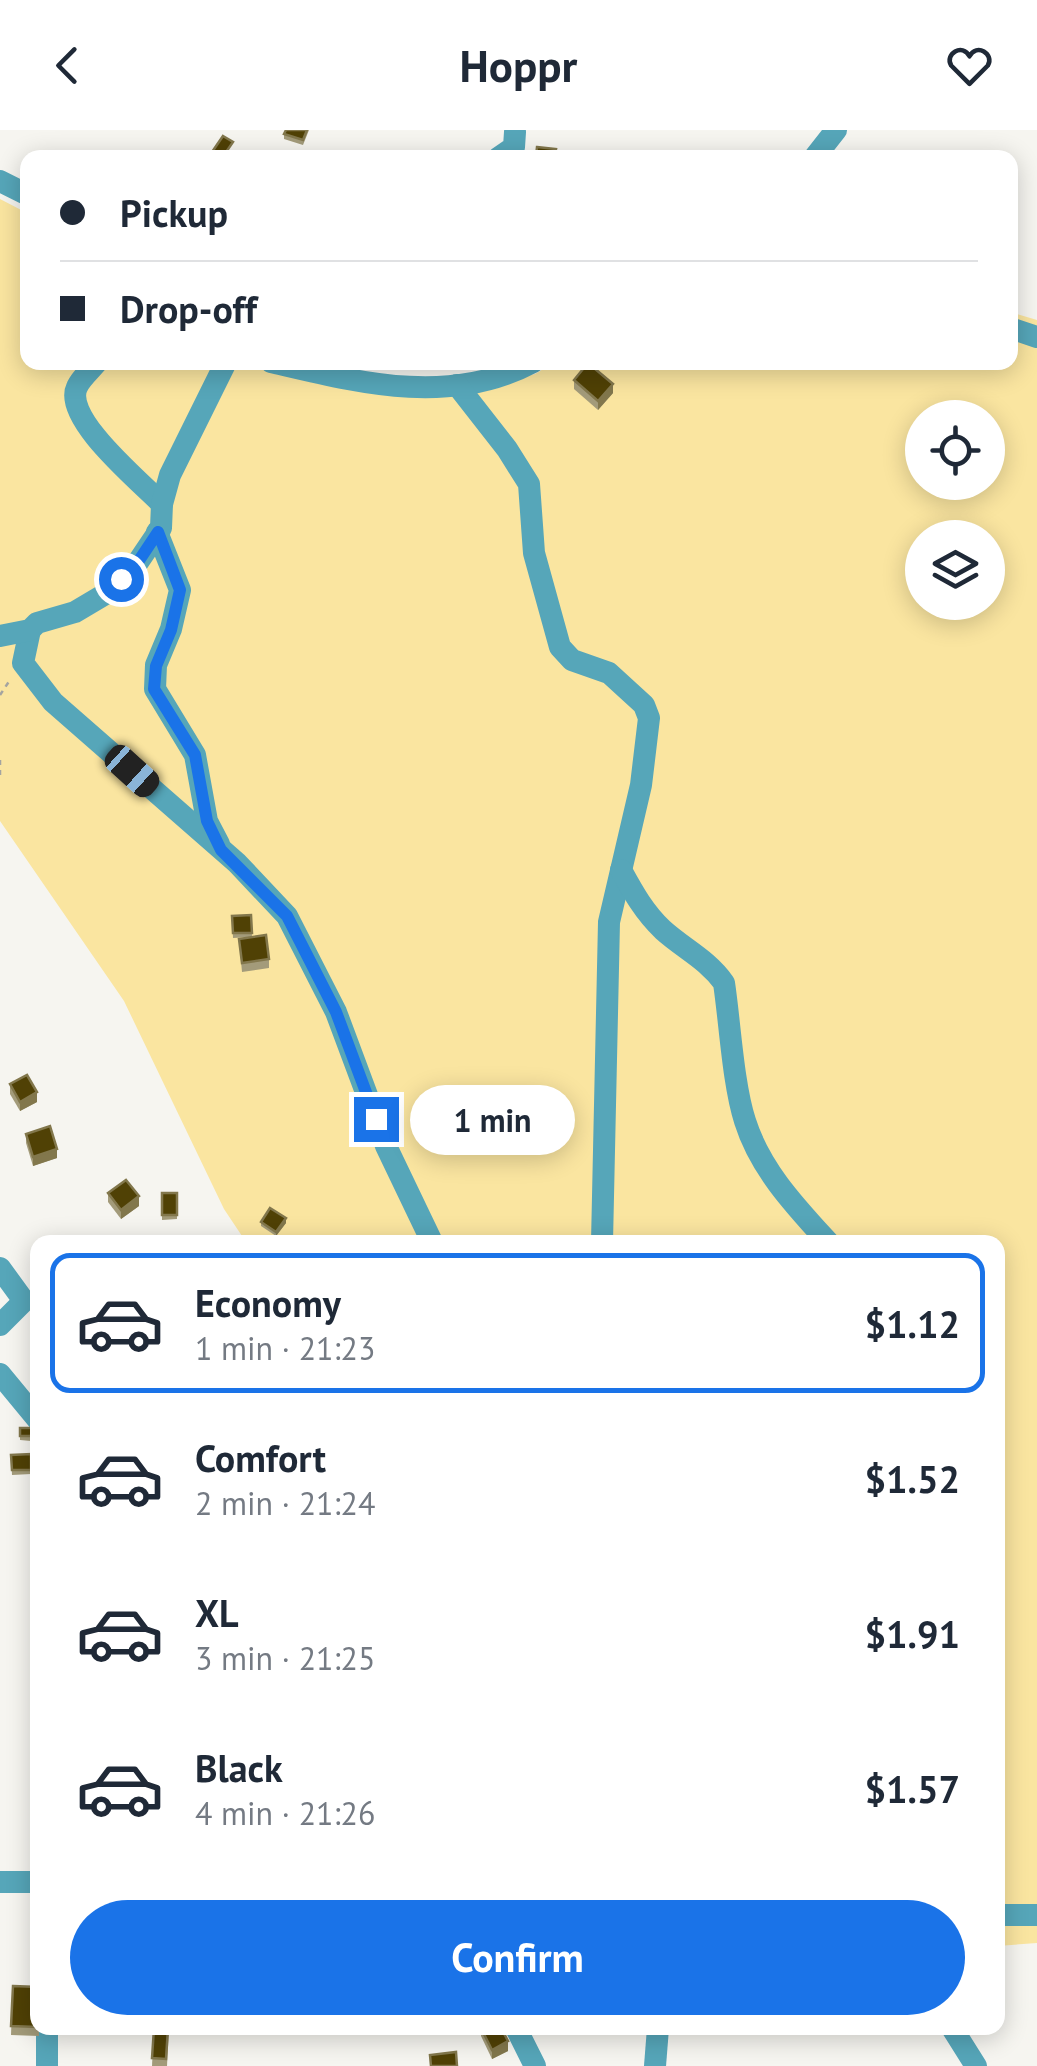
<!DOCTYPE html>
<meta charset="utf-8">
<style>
:root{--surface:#fff;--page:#f6f6f7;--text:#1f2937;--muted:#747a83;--line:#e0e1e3;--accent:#1a73e8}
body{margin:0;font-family:"PT Sans",sans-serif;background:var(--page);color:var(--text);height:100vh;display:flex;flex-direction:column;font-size:38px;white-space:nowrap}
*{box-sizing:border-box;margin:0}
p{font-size:32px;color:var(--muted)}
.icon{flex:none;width:55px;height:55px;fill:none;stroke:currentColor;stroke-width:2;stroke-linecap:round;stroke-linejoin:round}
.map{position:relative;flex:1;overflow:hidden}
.details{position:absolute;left:30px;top:1105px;width:975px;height:800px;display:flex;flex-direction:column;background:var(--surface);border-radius:20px;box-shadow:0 5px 25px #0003}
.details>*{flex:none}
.banner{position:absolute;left:20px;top:20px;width:998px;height:220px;border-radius:20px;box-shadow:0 5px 25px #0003;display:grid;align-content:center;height:220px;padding:0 40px;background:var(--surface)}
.tools{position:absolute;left:905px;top:270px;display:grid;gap:20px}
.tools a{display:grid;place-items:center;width:100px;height:100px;border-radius:50%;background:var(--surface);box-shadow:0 5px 25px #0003;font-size:50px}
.end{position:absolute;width:45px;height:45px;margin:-22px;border:12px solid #1a73e8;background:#fff;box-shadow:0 0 0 5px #fff}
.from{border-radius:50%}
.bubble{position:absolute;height:70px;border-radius:35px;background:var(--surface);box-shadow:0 5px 25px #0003;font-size:32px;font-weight:700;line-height:70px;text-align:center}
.car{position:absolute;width:30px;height:60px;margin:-30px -15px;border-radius:12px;box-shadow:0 0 8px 2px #0007;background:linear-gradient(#222 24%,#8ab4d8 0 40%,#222 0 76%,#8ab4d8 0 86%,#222 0)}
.banner b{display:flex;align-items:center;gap:35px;height:95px;font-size:38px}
.banner b+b{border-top:2px solid var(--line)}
.banner i{width:25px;height:25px;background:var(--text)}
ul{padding:18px 0 0;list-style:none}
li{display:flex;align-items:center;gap:30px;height:140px;margin:0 20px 15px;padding:0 20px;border:5px solid transparent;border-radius:20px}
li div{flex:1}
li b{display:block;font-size:38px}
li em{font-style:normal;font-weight:700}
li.active{border-color:var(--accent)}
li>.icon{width:90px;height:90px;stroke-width:1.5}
.primary-button{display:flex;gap:20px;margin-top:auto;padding:20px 40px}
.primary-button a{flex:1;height:115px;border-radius:60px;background:var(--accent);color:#fff;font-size:40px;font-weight:700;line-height:115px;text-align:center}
header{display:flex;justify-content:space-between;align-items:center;height:130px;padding:0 40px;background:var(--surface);font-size:45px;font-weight:700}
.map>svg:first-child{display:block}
.green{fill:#fae5a0;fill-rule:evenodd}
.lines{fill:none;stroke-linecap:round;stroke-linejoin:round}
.path{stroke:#a4a4a0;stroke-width:2.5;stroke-dasharray:5 5;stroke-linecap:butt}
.minor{stroke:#56a6b9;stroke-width:22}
.wall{fill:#a39b7a}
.shaded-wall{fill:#82774c}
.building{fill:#504105;stroke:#82774c;stroke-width:2.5}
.route{stroke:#1a73e8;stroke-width:12}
</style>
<header><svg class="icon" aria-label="back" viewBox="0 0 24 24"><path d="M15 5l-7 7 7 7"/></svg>Hoppr<svg class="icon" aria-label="heart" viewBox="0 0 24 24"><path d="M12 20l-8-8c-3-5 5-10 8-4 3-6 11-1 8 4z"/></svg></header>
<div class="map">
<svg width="1037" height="1936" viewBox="0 0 1037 1936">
<rect width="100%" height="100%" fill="#f6f5f0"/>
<!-- green -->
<path class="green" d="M0 69 27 83 28 232 258 233 379 262 446 264 535 244 553 233 1010 232V182L1037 190V1813L998 1816V1112H246L224 1079 124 871 0 691ZM922 288H988V352H922ZM922 408H988V472H922Z"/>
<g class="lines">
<!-- path -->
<g class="path">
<path d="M0 565 10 550"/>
<path d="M0 630V649"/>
</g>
<!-- minor -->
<g class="minor">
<path d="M498 28 514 17 515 2"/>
<path d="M814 28 836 0"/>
<path d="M0 51 28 65"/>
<path d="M1010 198 1037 207"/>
<path d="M97 232C91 240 81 248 77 257 62 288 142 353 162 374"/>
<path d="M271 232C357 252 449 277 533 232"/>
<path d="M457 255 507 319 529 354 534 423 560 517 572 530 609 543 644 575 649 588 641 655 609 792 602 1112"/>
<path d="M157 402 180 460 171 499 156 535 155 559 195 625 207 691 219 714"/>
<path d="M30 500 23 533 53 572 237 733 287 786 336 882 386 1016 432 1112"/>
<path d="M0 506 30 500 37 493 75 482 107 463 136 435 161 398 162 374 170 345 226 232"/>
<path d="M621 740C633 762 644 782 663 800 684 819 707 829 724 853 730 893 733 954 745 991 760 1039 795 1076 828 1112"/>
<path d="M0 1138 24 1171 0 1195"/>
<path d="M0 1244 38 1290"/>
<path d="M0 1752H38"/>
<path d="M998 1785H1037"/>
<path d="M516 1898 535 1936"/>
<path d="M952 1898 976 1936"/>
<path d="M47 1936V1898"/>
<path d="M655 1936 658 1898"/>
</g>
</g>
<!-- wall -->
<g class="wall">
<path d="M309 0 303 15 284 9V4Z"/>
<path d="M574 250 613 263 598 280 574 259Z"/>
<path d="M251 785 252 807 233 808 232 786Z"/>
<path d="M239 809 269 829V838L242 842Z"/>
<path d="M10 954 37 972 20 981 10 964Z"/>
<path d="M26 1004 57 1028 33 1036 26 1013Z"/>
<path d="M108 1063 139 1076 121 1089 108 1072Z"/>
<path d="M162 1063H177V1089L162 1090Z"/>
<path d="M261 1092 286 1093 276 1106 261 1096Z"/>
<path d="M20 1298H32L31 1311 20 1310Z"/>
<path d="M31 1324V1344L12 1345 11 1325Z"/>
<path d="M13 1856 39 1898V1906L11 1905Z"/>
<path d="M154 1898H169L167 1936H152Z"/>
<path d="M481 1898 508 1921 492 1929 481 1906Z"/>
</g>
<!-- shaded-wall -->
<g class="shaded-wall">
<path d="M613 254V263L598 280V271Z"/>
<path d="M37 962V972L20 981V972Z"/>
<path d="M57 1019V1028L33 1036V1027Z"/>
<path d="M139 1066V1076L121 1089V1080Z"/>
<path d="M286 1088V1093L276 1106V1102Z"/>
<path d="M508 1911V1921L492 1929V1920Z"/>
</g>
<!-- building -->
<g class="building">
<path d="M286 0H307L303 10 284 4Z"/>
<path d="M223 6 233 12 222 28H219L212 22Z"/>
<path d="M537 17 556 19 554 28 536 26Z"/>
<path d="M588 233 613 254 598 271 574 250Z"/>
<path d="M251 785 252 803H233L232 786Z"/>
<path d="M266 805 269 829 242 833 239 809Z"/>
<path d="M27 945 37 962 20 972 10 954Z"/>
<path d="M50 996 57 1019 33 1027 26 1004Z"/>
<path d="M126 1050 139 1066 121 1080 108 1063Z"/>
<rect x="162" y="1063" width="15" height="22"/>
<path d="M270 1078 286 1088 276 1102 261 1092Z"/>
<path d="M20 1298H32L31 1306H20Z"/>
<path d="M31 1324V1340H12L11 1325Z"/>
<path d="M13 1856 38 1857V1897L11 1896Z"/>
<path d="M154 1898H168L166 1929 152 1928Z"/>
<path d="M481 1898H501L508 1911 492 1920Z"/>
<path d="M456 1922 457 1936H431L430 1925Z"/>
</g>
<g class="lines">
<!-- route -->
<path class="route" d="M121 449 136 435 158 402 180 460 171 500 156 536 154 559 195 625 207 691 221 720 287 786 336 882 376 989"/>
</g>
</svg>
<div class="tools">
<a><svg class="icon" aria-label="locate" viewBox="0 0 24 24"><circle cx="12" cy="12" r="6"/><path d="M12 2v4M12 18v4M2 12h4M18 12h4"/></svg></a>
<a><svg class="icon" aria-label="layers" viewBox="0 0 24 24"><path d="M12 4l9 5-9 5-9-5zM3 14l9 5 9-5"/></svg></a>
</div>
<i class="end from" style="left:121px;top:449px"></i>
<i class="end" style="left:376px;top:989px"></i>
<div class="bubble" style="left:410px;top:955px;width:165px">1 min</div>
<i class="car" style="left:132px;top:641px;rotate:132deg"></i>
<div class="banner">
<b><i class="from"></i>Pickup</b>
<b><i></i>Drop-off</b>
</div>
<section class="details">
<ul>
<li class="active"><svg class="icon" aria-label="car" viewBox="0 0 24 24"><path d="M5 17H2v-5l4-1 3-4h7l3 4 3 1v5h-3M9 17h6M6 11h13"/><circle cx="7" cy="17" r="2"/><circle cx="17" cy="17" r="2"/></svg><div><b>Economy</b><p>1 min · 21:23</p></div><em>$1.12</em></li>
<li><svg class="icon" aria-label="car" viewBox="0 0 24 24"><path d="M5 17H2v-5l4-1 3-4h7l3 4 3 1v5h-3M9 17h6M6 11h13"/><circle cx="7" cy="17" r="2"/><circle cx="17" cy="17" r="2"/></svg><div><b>Comfort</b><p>2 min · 21:24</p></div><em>$1.52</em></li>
<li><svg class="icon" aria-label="car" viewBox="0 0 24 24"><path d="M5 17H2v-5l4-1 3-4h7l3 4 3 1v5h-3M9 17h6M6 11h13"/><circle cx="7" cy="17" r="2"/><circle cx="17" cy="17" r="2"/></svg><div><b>XL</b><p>3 min · 21:25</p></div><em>$1.91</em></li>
<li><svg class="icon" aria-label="car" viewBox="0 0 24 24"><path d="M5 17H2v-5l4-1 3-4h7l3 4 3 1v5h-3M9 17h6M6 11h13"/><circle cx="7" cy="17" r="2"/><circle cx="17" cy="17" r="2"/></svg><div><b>Black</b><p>4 min · 21:26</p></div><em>$1.57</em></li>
</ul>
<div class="primary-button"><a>Confirm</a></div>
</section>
</div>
